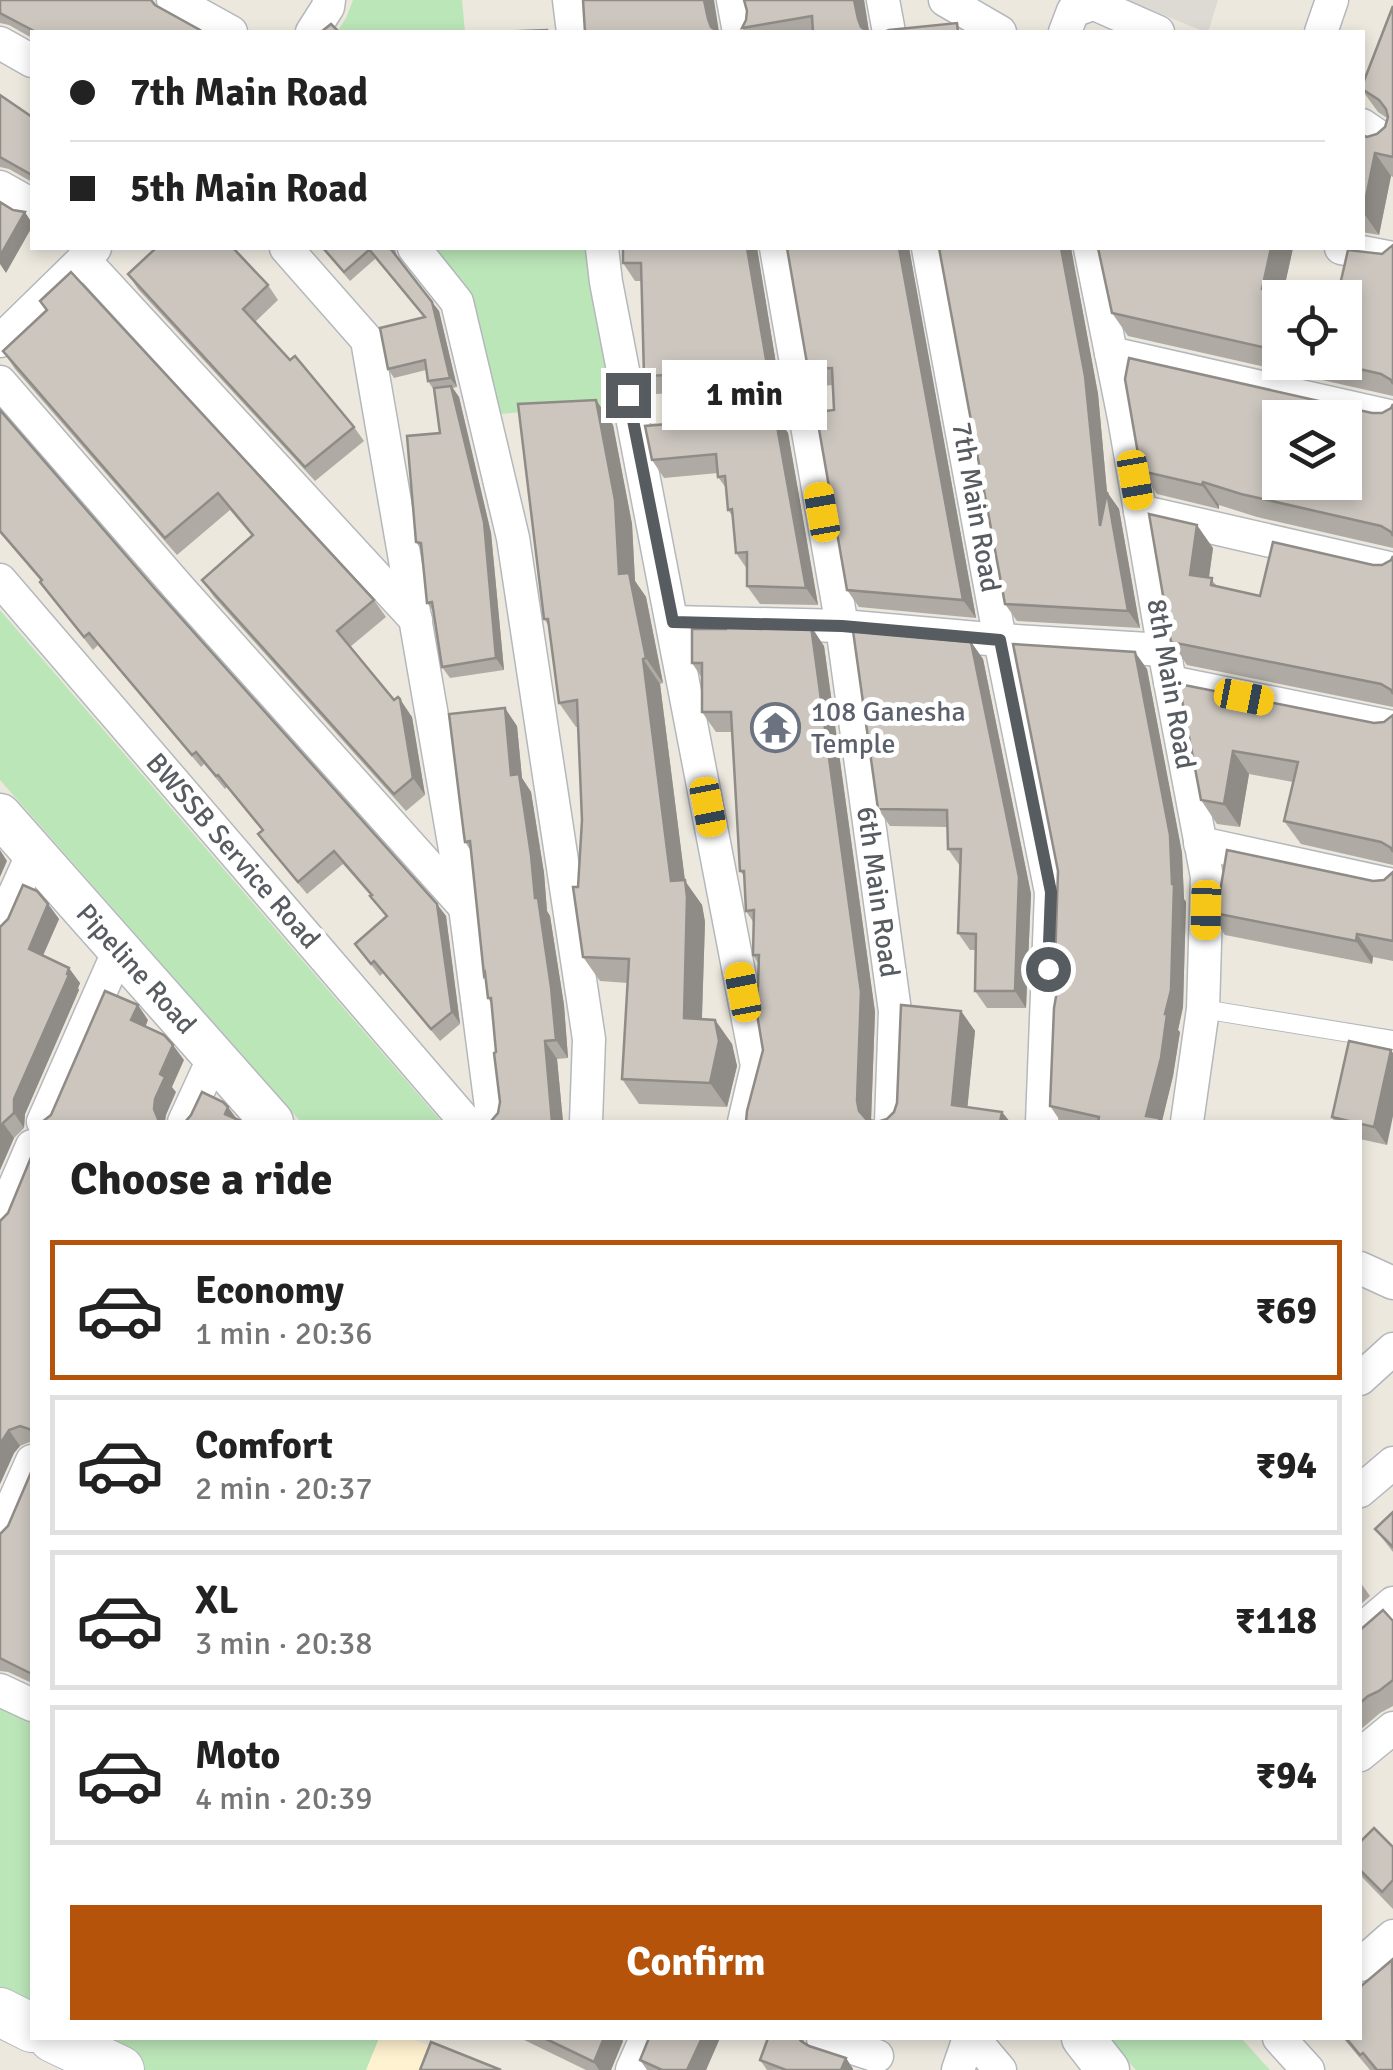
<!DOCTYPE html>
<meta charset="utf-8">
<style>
:root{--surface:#fff;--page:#f2f2f2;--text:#222;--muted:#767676;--line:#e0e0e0;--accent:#b45309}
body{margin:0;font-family:Signika,sans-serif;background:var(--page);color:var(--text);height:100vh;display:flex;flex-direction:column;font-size:38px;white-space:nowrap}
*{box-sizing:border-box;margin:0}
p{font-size:32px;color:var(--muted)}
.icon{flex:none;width:55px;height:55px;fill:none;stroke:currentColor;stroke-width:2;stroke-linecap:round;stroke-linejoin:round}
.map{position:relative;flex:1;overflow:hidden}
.sheet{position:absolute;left:30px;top:1120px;width:1332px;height:920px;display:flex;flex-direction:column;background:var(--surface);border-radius:0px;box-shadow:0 5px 15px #0003}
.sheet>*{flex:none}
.hud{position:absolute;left:30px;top:30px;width:1335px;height:220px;border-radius:0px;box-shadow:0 5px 15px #0003;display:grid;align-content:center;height:220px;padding:0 40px;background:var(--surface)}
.fabs{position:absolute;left:1262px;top:280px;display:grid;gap:20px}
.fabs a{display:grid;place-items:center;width:100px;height:100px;border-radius:0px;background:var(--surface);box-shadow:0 5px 15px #0003;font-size:50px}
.end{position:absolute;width:45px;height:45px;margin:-22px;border:12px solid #575c61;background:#fff;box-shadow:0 0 0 5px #fff}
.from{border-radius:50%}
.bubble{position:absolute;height:70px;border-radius:0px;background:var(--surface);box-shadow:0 5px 15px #0003;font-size:32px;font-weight:700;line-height:70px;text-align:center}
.car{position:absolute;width:30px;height:60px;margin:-30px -15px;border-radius:12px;box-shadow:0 0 8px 2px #0007;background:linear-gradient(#f5c518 24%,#345 0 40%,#f5c518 0 76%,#345 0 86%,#f5c518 0)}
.hud b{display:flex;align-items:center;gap:35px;height:95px;font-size:38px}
.hud b+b{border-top:2px solid var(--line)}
.hud i{width:25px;height:25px;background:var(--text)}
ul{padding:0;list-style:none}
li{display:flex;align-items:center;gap:30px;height:140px;margin:0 20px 15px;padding:0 20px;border:5px solid var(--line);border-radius:0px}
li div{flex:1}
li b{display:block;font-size:38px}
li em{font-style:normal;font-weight:700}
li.active{border-color:var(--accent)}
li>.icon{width:90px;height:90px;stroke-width:1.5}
h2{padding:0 40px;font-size:45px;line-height:120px}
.button{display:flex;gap:20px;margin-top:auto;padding:20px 40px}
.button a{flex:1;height:115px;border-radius:0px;background:var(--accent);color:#fff;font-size:40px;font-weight:700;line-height:115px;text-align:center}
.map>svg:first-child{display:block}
.commercial{fill:#fff2d0}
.industrial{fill:#dcdad3}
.green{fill:#bbe6b8}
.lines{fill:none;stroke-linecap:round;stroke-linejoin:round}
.service-casing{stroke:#b4b8bd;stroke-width:20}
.minor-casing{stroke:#b4b8bd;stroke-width:35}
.tertiary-casing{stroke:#b4b8bd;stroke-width:45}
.secondary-casing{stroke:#b4b9bf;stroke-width:50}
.service{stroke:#fff;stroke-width:18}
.minor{stroke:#fff;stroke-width:32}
.tertiary{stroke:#fff;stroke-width:42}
.secondary{stroke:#fff;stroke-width:48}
.wall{fill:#afaaa4}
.shaded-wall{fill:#8f8b86}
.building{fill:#ccc6bf;stroke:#8f8b86;stroke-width:2.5;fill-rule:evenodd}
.route{stroke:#575c61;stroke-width:12}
.labels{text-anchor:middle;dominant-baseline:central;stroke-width:10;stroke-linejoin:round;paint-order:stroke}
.street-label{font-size:28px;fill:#575c61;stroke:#fff}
.worship-label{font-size:28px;fill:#5b616d;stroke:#fff;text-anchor:start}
</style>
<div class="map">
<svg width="1393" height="2070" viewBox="0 0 1393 2070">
<rect width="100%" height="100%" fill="#ece8de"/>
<!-- commercial -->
<path class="commercial" d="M379 2038H410L490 2070H366Z"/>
<!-- industrial -->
<path class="industrial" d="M1127 0H1218L1208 32H1205Z"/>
<!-- green -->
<g class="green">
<path d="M353 0H462L465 32H337L346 18Z"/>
<path d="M427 248H593L619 405 499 414Z"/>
<path d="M0 610 442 1122H301L0 780Z"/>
<path d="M0 1699 32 1714V2016L0 2000Z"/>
<path d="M77 2038H379L366 2070H145Z"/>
<path d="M1106 2038H1241L1270 2070H1136Z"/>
</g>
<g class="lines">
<defs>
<path id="service" d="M1203 1009 1393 1040"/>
<g id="minor">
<path d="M173 0 231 32"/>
<path d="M569 0 573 32"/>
<path d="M733 0 739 32"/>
<path d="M883 0 889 32"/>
<path d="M945 0 1000 32"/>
<path d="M312 32 328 7 329 0"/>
<path d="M1065 32 1073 11 1090 5H1097L1158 32"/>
<path d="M1321 32 1332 0"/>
<path d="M0 43 32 61"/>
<path d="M1362 125 1384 140"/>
<path d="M0 187 32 205"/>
<path d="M286 248 367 340 465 907 493 1122"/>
<path d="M414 248 457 302 513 538 589 1039 586 1122"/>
<path d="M602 248 606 282 757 1066 744 1122"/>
<path d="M776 248 842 626 895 1011 891 1122"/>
<path d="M928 248 1000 640 1051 892 1042 1122"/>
<path d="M1090 248 1124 418 1164 650 1207 877 1203 1009 1187 1122"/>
<path d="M1341 248 1393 258"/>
<path d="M83 259 416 620"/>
<path d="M0 341 95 248"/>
<path d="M1111 353 1393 417"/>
<path d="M0 382 179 588 465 907"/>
<path d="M1140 511 1393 569"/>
<path d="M0 580 466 1122"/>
<path d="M673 622 842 626 1000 640 1164 650"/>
<path d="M1170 682 1393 727"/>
<path d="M1200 843 1393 885"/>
<path d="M0 926 33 853"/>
<path d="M43 1122 119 950"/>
<path d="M184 1122 214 1057"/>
<path d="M0 1220 32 1146"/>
<path d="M1360 1268 1393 1283"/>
<path d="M1360 1379 1393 1349"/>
<path d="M1360 1491 1393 1463"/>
<path d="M0 1533 32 1461"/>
<path d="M1360 1631 1393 1603"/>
<path d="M0 1690 32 1705"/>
<path d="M1360 1755 1393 1728"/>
<path d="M1360 1965 1393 1936"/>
<path d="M823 2038 877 2056"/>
<path d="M973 2038 1000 2070"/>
<path d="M1279 2038 1308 2070"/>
<path d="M632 2070 646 2038"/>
<path d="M958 2070 969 2038"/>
</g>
<g id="tertiary">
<path d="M0 815 272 1122"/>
<path d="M1083 2038 1108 2070"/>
</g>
<g id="secondary">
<path d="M0 2012 32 2028"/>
<path d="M53 2038 120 2070"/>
</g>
</defs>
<!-- service casing -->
<use href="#service" class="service-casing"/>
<!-- minor casing -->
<use href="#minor" class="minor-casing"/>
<!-- tertiary casing -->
<use href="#tertiary" class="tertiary-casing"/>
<!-- secondary casing -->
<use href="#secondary" class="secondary-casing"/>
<!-- service -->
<use href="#service" class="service"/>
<!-- minor -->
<use href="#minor" class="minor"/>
<!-- tertiary -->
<use href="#tertiary" class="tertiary"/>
<!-- secondary -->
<use href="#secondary" class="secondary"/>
</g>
<!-- wall -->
<g class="wall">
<path d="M0 0 155 5 202 32H32V38L9 25 0 23Z"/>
<path d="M744 0H864L869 32H745L742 28 746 20 747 11Z"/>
<path d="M1393 6V177L1391 176 1379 235 1362 232V135L1367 137 1377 134 1385 127 1387 118 1378 112 1362 90Z"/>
<path d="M0 95 32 117V182L9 169 0 167Z"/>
<path d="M1393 245V396L1128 336 1112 313 1098 248H1293L1283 293 1280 298V362H1345L1382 254Z"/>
<path d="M322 248H395L397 258 439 311 457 387 453 388 459 397 491 533 504 670 450 678 442 667 434 612 427 603 422 551 416 542 440 433 434 390 428 381 426 370 394 378 388 369 424 317 373 255 375 259 350 281Z"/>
<path d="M623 248H757L780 388 656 394 644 376 641 281H635L623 263Z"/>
<path d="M787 248H909L976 618 859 607 847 590 833 385 820 386 808 369Z"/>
<path d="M939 248H1071L1098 394 1107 492 1119 509 1140 628 1017 621 1005 604Z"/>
<path d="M128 274 268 285 278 300 255 322 354 427 364 441 315 481 138 289Z"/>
<path d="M40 301 374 600 386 617 350 647 394 700 412 717 425 795 406 811 214 597 202 580 252 536 230 510 177 555 15 369 3 351 46 311Z"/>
<path d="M596 400 613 425 632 524 635 581 646 597 663 683 660 684 685 881 702 905 705 922 702 1019 715 1020 732 1044 737 1066 727 1107 639 1104 622 1079 628 983 600 981 583 957 578 887 582 820 578 727H576L559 703 549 626 544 619Z"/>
<path d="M1393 404V548L1257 517 1219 505V509L1157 494 1141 471 1372 413H1382L1391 408Z"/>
<path d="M0 410 155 589 446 916 460 1024 440 1041 383 973 380 976 355 944 386 917 371 896 343 864 307 894 267 846 258 834 262 830 227 787 225 789 204 764 201 767 98 645 93 650 49 594 40 582 41 581 0 533Z"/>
<path d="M775 415 788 433 818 605 760 604 747 586V569L736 553 733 517 728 510 726 488 718 477V473L664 478 652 460Z"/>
<path d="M1213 548 1209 577 1218 587 1260 596 1373 565H1382L1391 560 1393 556V707L1187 665 1171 642Z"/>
<path d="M971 642 983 659 1031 894 1026 1008H987L975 991V950H970L958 933 960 866 948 849 947 827 890 826 878 809Z"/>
<path d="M824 646 875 1012 871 1120 877 1122 887 1119 894 1112 961 1011 975 1031 967 1107 1002 1112 1010 1122H746L763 1050 758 963 753 955 754 923 746 911 744 876 740 871 732 732H716L702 712V678L692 663Z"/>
<path d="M1147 669 1182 853 1184 899 1186 902 1183 1007 1178 1030 1180 1032 1173 1076 1162 1121 1163 1122H1061L1050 1106 1056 994 1054 991Z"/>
<path d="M1179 684 1374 723 1384 722 1393 715V865L1301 844 1284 821 1293 782 1249 774 1240 827 1217 824 1201 800Z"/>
<path d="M517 726 522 778 531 792 544 873 547 911 550 916 564 1005 568 1058 557 1059 563 1122H492L498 1113 500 1102 491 1003 488 998 486 977 484 975 471 851 465 842Z"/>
<path d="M1393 872V961L1373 957 1372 964 1225 935 1209 912 1220 892 1384 880Z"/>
<path d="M48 904 59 919 43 956 80 983 78 988 79 990 25 1114 24 1128 14 1138 0 1170V927Z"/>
<path d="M1391 1050 1387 1145 1360 1139V1122H1335L1332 1117Z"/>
<path d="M32 1155V1441L20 1446 14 1453 0 1484 2 1220 8 1213Z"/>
<path d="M32 1470V1683L8 1672 0 1671V1534L8 1526Z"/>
<path d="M1393 1512V1552L1375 1529Z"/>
<path d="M1360 1582 1370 1596 1360 1605Z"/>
<path d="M1393 1621V1706L1380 1713 1360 1730V1630Z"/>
<path d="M1360 1842 1393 1847V1909L1360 1875Z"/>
<path d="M520 2038H621L623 2041 611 2070H586Z"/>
<path d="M649 2038H720L706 2070H647L640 2060Z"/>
<path d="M768 2038H804V2043L809 2046 846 2058 853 2069 767 2070 760 2060Z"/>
<path d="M1343 2038H1360L1393 2070H1370Z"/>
</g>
<!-- shaded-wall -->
<g class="shaded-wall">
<path d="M704 0H714L719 32 711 27 708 19Z"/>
<path d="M854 0H864L869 32H865L858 19Z"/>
<path d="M1375 153 1391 176 1379 235 1363 212Z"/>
<path d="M25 212 32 223V227L6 273 0 264V256Z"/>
<path d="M747 248H757L780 388 768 371Z"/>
<path d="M899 248H909L976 618 963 600Z"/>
<path d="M1061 248H1071L1098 394 1107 492 1119 509 1140 628 1128 611 1100 526Z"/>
<path d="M1271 248H1293L1282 298 1262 289Z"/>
<path d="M432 302 439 311 457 387 450 378Z"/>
<path d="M451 386 459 397 491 533 504 670 496 658Z"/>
<path d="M596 400 613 425 632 524 635 581 646 597 663 683 646 658 619 574Z"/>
<path d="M775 415 788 433 818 605 806 588Z"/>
<path d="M1203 482 1219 505V509L1202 485Z"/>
<path d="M1197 525 1213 548 1206 598 1190 575Z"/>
<path d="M811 626 824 646 875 1012 871 1122H867L859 1111 857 1101Z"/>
<path d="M971 642 983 659 1031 894 1026 1008 1015 991Z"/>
<path d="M1135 652 1147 669 1182 853 1184 899 1186 902 1183 1007 1178 1030 1180 1032 1173 1076 1162 1121 1163 1122H1151L1146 1116 1165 1014 1172 884Z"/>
<path d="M643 659 660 684 685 881 702 905 705 922 701 1043 684 1018 671 881Z"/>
<path d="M400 699 412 717 425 795 413 778Z"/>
<path d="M505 708 517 726 522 778 531 792 544 873 547 911 550 916 564 1005 568 1058 556 1040 535 898 511 775Z"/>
<path d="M1233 751 1249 774 1240 827 1224 804Z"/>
<path d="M0 850 7 861 0 877Z"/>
<path d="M48 904 59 919 39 964 29 949Z"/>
<path d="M437 904 446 916 460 1024 452 1012Z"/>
<path d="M1357 934 1373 957 1372 964 1356 941Z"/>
<path d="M69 968 80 983 78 988 79 990 25 1114 24 1128 14 1113V1099Z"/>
<path d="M138 1005 148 1020 142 1036 131 1020Z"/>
<path d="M961 1011 975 1031 966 1122 952 1105Z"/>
<path d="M715 1020 732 1044 737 1066 727 1107 710 1083Z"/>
<path d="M545 1041 557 1059 563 1122H552Z"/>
<path d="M173 1045 184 1060 172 1087 176 1092 166 1115 165 1122H160L154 1109 160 1074Z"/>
<path d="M1391 1050 1393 1053V1116L1387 1145 1374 1127Z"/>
<path d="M228 1107 239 1122 225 1114Z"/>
<path d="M1002 1112 1010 1122H1000Z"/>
<path d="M3 1123 14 1138 0 1170V1130Z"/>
<path d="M9 1430 20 1446 14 1453 0 1484V1444Z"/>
<path d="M604 2038H621L623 2041 611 2070H599L594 2062Z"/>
<path d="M702 2038H720L706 2070H687Z"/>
<path d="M846 2058 853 2069V2070H841Z"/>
</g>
<!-- building -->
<g class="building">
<path d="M0 0H151L155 5 200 30 199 32H36L0 13Z"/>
<path d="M583 0H704L708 19 711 27 718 32H585Z"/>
<path d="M744 0H854L858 19 861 27 868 32H813L812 16 742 28 746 20 747 11Z"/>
<path d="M1393 6V157L1375 153 1363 212 1362 135 1367 137 1377 134 1385 127 1388 117 1386 109 1379 100 1362 89V86Z"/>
<path d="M957 23 958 32H884L889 30Z"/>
<path d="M331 24 339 32H321Z"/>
<path d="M547 30V32H497Z"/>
<path d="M0 95 32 117V175L0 157Z"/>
<path d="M0 202 13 210 25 212 0 256Z"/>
<path d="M1393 245V384L1391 380 1381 374 1329 362H1345V298H1337L1348 250 1382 254Z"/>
<path d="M156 248H233L268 285 243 309 290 360 295 356 354 427 305 467 128 274Z"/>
<path d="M323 248H367L369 250 344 272Z"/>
<path d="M368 248H390L432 302 450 378 428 381 425 360 388 369 380 328 425 317Z"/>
<path d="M623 248H747L768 371 644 376 641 263H623Z"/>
<path d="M787 248H899L963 600 847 590 816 412 834 410 832 368 808 369Z"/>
<path d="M939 248H1061L1085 376 1100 526 1107 492 1128 611 1005 604Z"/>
<path d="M1098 248H1271L1262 289 1301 298H1280V351L1112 313Z"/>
<path d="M71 272 374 600 337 631 394 700 398 697 400 699 413 778 394 794 202 580 253 535 218 493 165 538 3 351 47 310 40 301Z"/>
<path d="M1129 358 1372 413H1382L1391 408 1393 404V536L1391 532 1381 526 1241 494 1203 482 1202 485 1141 471 1125 379ZM1280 418H1345V482H1280Z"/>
<path d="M451 386 484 522 496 658 442 667 432 602 427 603 421 543 416 542 407 436 440 433 434 388Z"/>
<path d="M596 400 615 500 619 574 629 573 646 658 643 659 671 881 685 880 687 897 684 1018 715 1020 719 1041 710 1083 622 1079 629 959 583 957 573 887H578L582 820 577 700 559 703 548 619H544L518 404Z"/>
<path d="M0 410 155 589 437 904 452 1012 431 1029 374 961 371 964 355 944 387 916 370 896 372 895 334 851 298 882 258 834 263 830 218 775 216 776 196 752 192 755 89 633 84 637 40 582 42 580 0 531Z"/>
<path d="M775 415 806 588 747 586V552L736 553 732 509 728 510 725 476 718 477 716 454 652 460 645 426Z"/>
<path d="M1149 514 1197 525 1190 575 1212 578 1211 585 1260 596 1273 542 1373 565H1382L1391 560 1393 556V694L1391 690 1381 684 1171 642Z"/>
<path d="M726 624 811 626 861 992 857 1101 859 1111 866 1119 877 1122 887 1119 894 1112 897 1103 901 1005 961 1011 952 1105 1002 1112 1000 1122H746L747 1111 763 1050 757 1014 759 955H753L754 910 746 911 744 871H740L731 712H702V663H692V629H726Z"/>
<path d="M853 631 971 642 1019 877 1015 991H975L976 934 958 933 961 849H948L947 810 878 809Z"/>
<path d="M1013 644 1135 652 1170 835 1172 884 1174 885 1171 990 1165 1014H1167L1161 1058 1146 1116 1159 1118V1122H1098L1099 1117 1050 1106 1054 1008 1057 991H1054L1058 871Z"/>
<path d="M1179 684 1374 723 1384 722 1393 715V852L1391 848 1381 842 1284 821 1298 762 1233 751 1224 804 1201 800Z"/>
<path d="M505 708 511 775 519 774 531 855 535 898H538L551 987 556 1040 545 1041 552 1122H492V1120L498 1113 500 1102 494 1053 496 1052 491 998H488L485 973 484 975 470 841 465 842 464 835 449 714Z"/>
<path d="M1227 850 1373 881 1384 880 1393 872V941L1357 934 1356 941 1209 912 1210 890 1220 892Z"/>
<path d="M23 885 37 891 48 904 29 949 69 968 67 974 69 975 14 1099V1113L3 1123 0 1130V927L8 919Z"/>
<path d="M105 991 138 1005 131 1020 164 1035 173 1045 160 1074 165 1077 155 1099 154 1109 158 1119 162 1122H42L51 1115Z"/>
<path d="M1349 1041 1391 1050 1374 1127 1332 1117Z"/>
<path d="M202 1092 223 1102 228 1107 225 1114 243 1122H185L191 1115Z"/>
<path d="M32 1155V1430L20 1426 9 1430 0 1444V1221L8 1213Z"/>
<path d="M32 1470V1674L0 1658V1534L8 1526Z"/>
<path d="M1393 1512V1547L1375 1529Z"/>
<path d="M1383 1610 1393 1621V1680L1379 1691 1368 1696 1360 1703V1630Z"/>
<path d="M1374 1828 1393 1847V1880L1382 1892 1360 1870V1842Z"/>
<path d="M1392 1960 1393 2070H1377L1363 2053 1360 2055 1346 2038H1360V1987Z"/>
<path d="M544 2038H604L594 2062Z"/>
<path d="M649 2038H702L687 2070H662L640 2060Z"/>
<path d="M768 2038H799L801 2041 809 2046 846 2058 841 2070H786L760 2060Z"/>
<path d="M431 2042 501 2070H420Z"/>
</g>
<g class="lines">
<!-- route -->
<path class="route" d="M628 395 673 622 842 626 1000 640 1051 892 1048 969"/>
</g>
<!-- icons -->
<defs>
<symbol id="temple-ring" viewBox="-11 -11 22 22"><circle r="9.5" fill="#fff" stroke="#6b7280" stroke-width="1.5"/><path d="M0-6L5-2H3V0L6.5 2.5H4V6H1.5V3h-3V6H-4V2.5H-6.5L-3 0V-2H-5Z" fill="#6b7280"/></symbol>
</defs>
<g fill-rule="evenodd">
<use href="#temple-ring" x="748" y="700" width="55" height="55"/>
</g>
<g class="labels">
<!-- street labels -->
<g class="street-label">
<text transform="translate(976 507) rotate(80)">7th Main Road</text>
<text transform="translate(1171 684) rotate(80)">8th Main Road</text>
<text transform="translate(233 851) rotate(49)">BWSSB Service Road</text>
<text transform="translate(878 892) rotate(82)">6th Main Road</text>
<text transform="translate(136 969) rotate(48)">Pipeline Road</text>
</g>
<!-- worship labels -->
<g class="worship-label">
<text x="811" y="712">108 Ganesha<tspan x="811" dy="32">Temple</tspan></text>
</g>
</g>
</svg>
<div class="fabs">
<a><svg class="icon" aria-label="locate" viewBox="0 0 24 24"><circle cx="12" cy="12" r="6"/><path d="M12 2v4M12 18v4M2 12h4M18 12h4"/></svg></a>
<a><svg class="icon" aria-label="layers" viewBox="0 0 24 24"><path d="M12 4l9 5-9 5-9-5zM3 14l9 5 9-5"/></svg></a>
</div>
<i class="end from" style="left:1048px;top:969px"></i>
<i class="end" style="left:628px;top:395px"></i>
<div class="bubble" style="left:662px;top:360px;width:165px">1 min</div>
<i class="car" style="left:1135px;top:480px;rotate:170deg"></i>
<i class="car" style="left:822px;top:512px;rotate:350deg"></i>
<i class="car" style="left:1244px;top:697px;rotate:101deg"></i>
<i class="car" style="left:708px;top:807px;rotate:169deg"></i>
<i class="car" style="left:1206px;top:910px;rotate:181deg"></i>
<i class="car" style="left:743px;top:992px;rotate:349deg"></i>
<div class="hud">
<b><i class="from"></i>7th Main Road</b>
<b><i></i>5th Main Road</b>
</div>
<section class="sheet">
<h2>Choose a ride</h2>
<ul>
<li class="active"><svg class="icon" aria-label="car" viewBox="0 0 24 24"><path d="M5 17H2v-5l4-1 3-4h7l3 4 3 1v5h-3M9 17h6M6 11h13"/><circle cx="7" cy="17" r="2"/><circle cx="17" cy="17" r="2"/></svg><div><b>Economy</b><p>1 min · 20:36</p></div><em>₹69</em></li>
<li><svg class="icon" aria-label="car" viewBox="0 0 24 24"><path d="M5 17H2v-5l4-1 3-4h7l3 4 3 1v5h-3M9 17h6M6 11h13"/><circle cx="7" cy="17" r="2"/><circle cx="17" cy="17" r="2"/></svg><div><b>Comfort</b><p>2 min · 20:37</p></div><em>₹94</em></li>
<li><svg class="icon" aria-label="car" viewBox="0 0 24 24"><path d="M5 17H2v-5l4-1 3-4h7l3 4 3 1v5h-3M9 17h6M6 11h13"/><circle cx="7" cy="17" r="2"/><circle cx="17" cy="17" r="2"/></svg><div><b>XL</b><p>3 min · 20:38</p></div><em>₹118</em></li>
<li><svg class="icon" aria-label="car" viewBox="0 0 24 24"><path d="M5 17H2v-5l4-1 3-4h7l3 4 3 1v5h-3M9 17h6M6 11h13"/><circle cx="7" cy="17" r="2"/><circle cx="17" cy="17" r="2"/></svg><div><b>Moto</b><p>4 min · 20:39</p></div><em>₹94</em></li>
</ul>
<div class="button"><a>Confirm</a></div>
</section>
</div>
